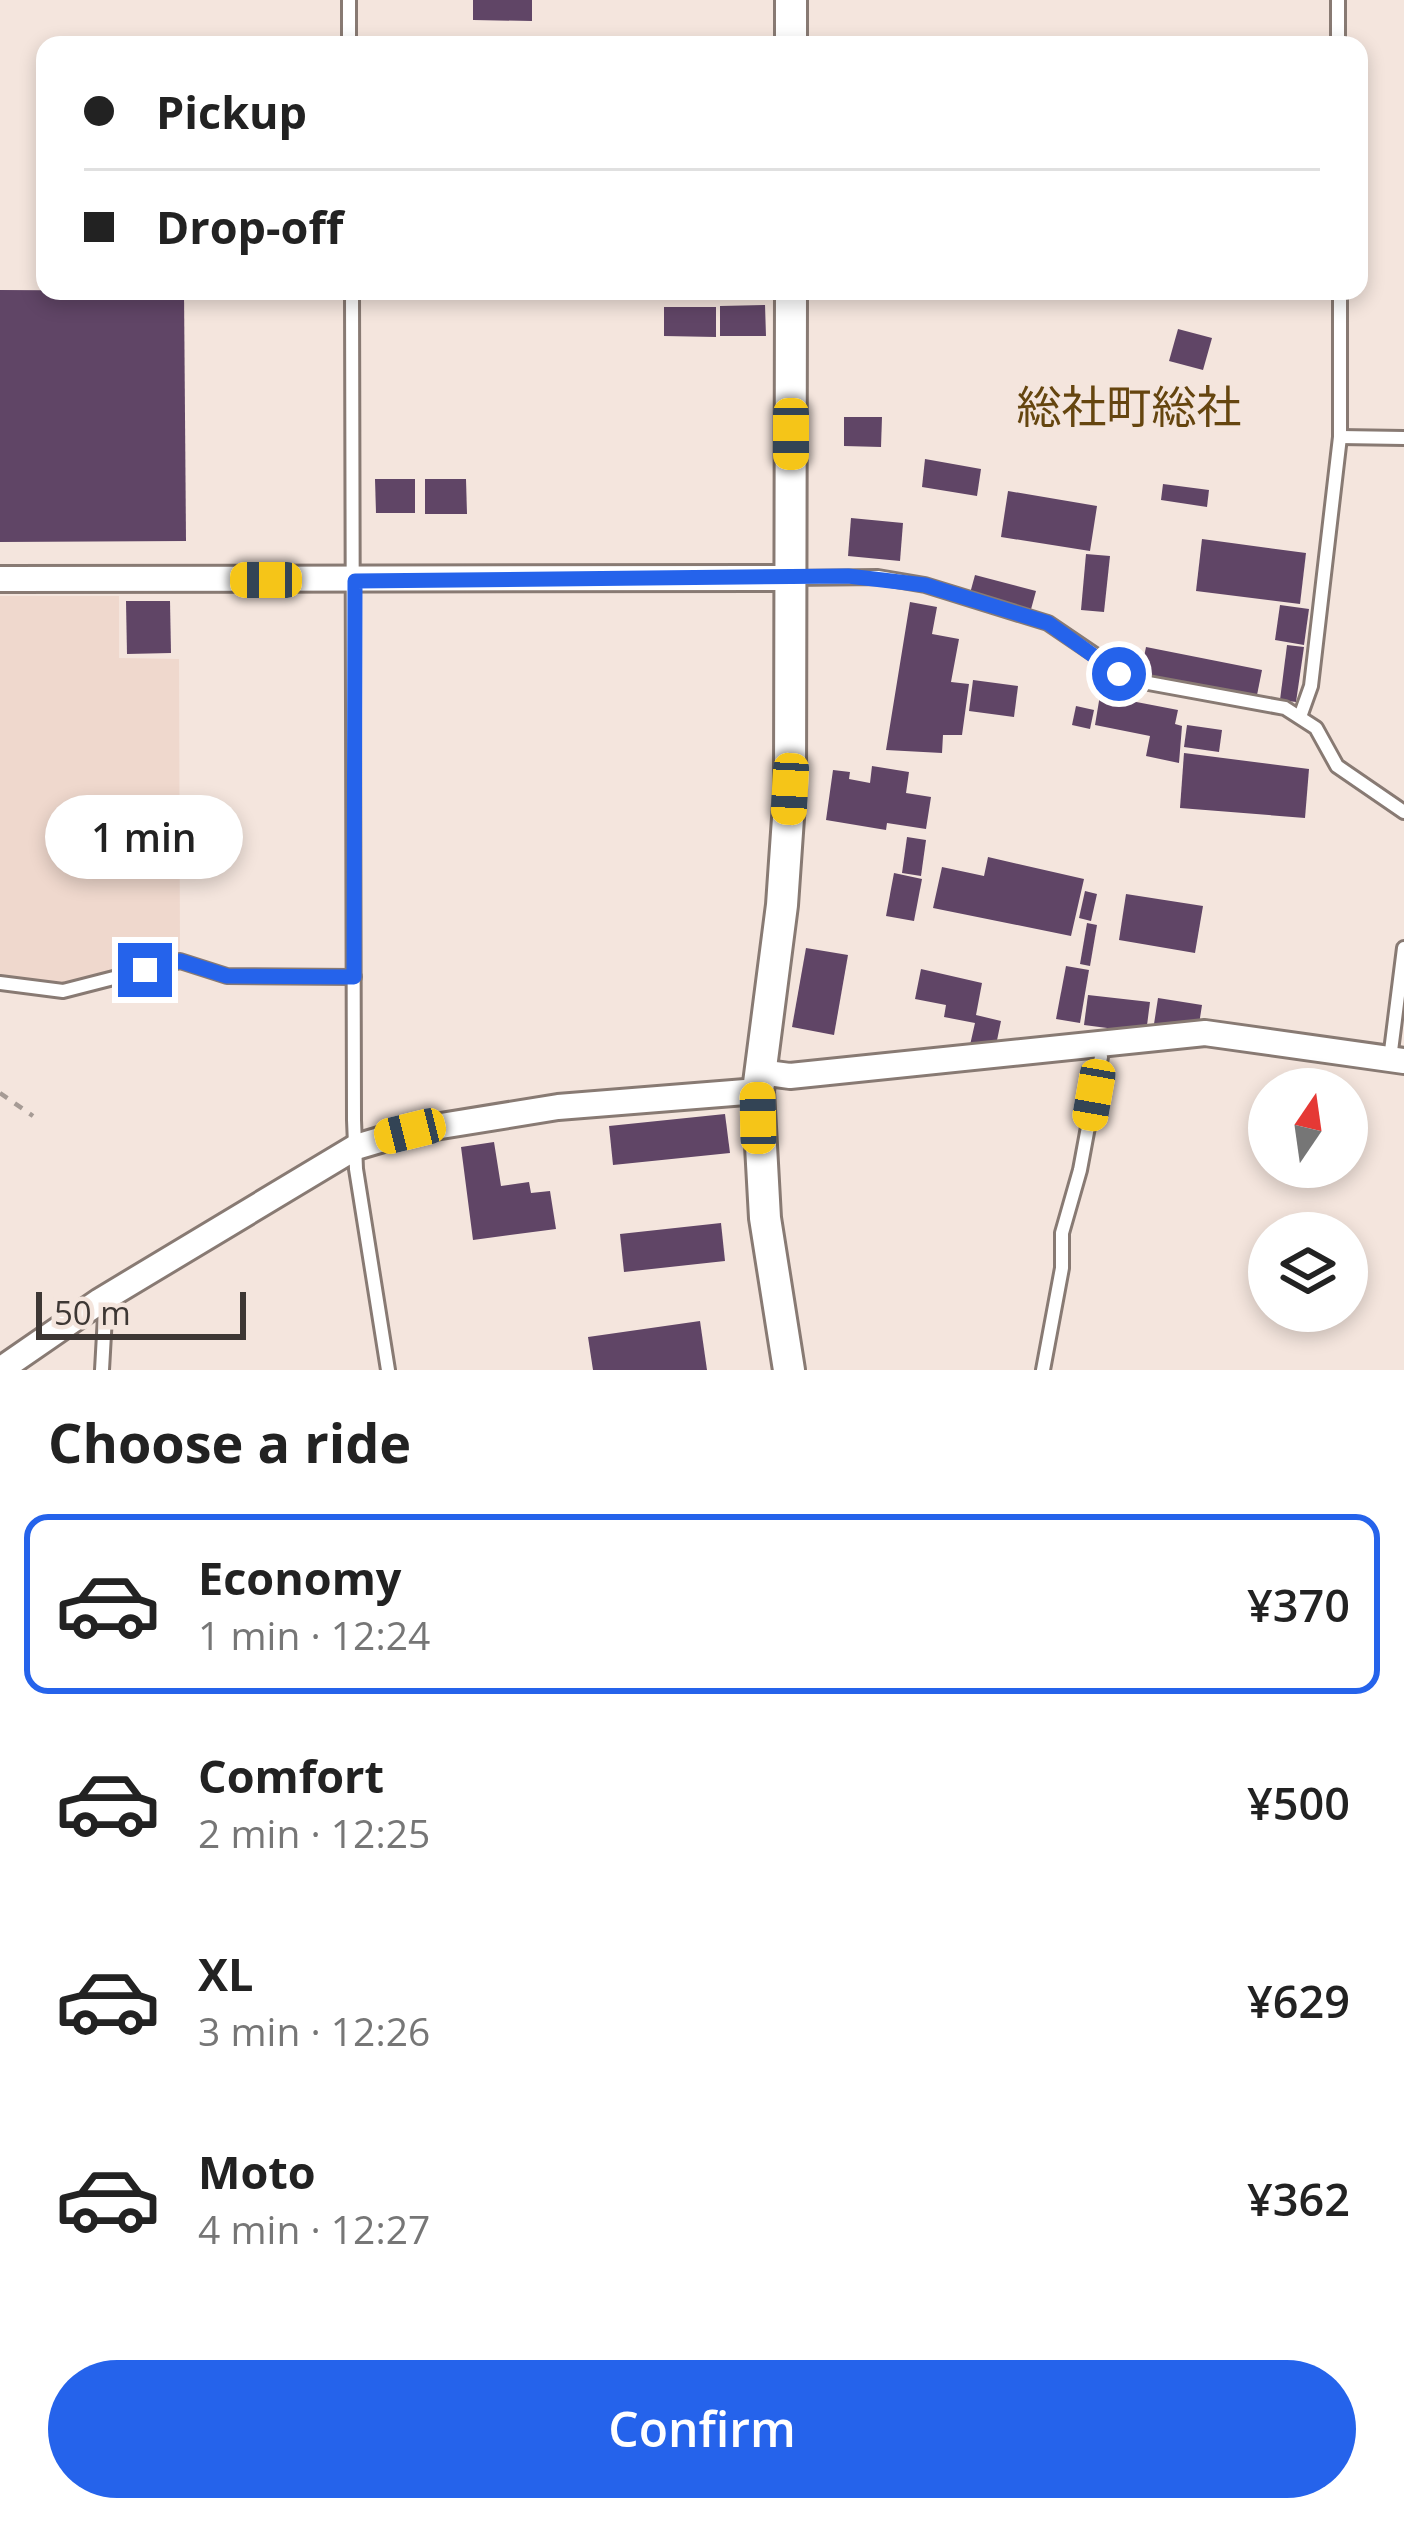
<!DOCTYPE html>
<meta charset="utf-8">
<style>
:root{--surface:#fff;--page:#f6f6f6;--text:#222;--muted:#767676;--line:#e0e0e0;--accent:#2563eb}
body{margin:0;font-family:"Open Sans","Noto Sans JP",sans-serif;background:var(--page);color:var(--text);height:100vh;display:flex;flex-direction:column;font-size:45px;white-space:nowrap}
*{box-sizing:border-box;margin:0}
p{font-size:39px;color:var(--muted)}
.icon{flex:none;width:66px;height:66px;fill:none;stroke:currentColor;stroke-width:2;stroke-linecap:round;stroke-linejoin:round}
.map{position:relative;height:1370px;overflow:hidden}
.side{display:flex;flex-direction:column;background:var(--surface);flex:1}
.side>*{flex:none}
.banner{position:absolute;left:36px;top:36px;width:1332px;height:264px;border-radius:24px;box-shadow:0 6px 18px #0003;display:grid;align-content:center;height:264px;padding:0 48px;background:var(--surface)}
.needle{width:78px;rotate:13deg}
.buttons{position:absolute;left:1248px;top:1068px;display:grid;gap:24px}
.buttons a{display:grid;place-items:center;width:120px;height:120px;border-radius:50%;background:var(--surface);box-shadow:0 6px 18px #0003;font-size:60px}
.scale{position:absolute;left:36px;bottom:30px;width:210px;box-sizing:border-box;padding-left:12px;border:6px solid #3d3734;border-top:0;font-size:33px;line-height:42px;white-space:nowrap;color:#3d3734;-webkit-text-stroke:9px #f4e5dd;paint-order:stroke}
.end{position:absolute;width:54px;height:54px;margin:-27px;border:15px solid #2563eb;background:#fff;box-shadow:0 0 0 6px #fff}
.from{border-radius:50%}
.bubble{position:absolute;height:84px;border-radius:42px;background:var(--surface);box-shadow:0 6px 18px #0003;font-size:39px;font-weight:600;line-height:84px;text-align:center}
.car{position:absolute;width:36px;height:72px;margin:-36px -18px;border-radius:15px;box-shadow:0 0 9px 3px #0007;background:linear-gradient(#f5c518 24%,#345 0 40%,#f5c518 0 76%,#345 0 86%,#f5c518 0)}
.banner b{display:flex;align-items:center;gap:42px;height:114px;font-size:45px}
.banner b+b{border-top:3px solid var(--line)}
.banner i{width:30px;height:30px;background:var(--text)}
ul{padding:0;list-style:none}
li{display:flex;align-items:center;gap:36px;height:180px;margin:0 24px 18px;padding:0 24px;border:6px solid transparent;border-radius:24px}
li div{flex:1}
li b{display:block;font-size:45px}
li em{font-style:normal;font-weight:600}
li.on{border-color:var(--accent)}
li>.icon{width:108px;height:108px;stroke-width:1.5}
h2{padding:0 48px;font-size:54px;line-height:144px}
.button{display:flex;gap:24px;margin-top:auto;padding:24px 48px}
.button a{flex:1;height:138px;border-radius:72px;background:var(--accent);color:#fff;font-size:48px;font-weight:600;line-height:138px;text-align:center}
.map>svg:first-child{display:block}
.built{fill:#efd8cd}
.building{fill:#604566}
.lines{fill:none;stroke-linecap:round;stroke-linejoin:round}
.service-casing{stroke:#887a73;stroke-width:18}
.minor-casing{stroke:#887a73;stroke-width:30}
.tertiary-casing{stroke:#887a73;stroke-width:36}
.path{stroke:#a69b95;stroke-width:4.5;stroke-dasharray:9 9;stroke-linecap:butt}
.service{stroke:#fff;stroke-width:12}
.minor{stroke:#fff;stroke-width:24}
.tertiary{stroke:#fff;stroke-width:30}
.route{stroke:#2563eb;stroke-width:15}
.labels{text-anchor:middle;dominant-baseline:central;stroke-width:12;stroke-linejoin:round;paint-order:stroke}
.quarter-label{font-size:45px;fill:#65450f;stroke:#f4e5dd}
</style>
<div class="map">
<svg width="1404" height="1370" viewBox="0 0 1404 1370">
<rect width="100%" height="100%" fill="#f4e5dd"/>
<!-- built -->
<path class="built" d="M0 596H119V658L179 659 180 956 61 986 14 982 0 976Z"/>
<!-- building -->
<g class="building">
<path d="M473 0H532V21L473 20Z"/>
<path d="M0 290 184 291 186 541 0 542Z"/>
<path d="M765 305 766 336H720V306Z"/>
<path d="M664 307H716V337L664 336Z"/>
<path d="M1178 329 1212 338 1203 370 1169 361Z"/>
<path d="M844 417H882L881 447 844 446Z"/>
<path d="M925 459 981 469 977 496 922 487Z"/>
<path d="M375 479H415V513H376Z"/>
<path d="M425 479H466L467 514H425Z"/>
<path d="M1163 484 1209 490 1207 507 1161 500Z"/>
<path d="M1008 491 1097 506 1090 551 1001 537Z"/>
<path d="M851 518 903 523 900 561 848 556Z"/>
<path d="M1202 539 1306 553 1300 604 1196 591Z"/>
<path d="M1086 554 1110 556 1104 612 1081 610Z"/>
<path d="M975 575 1036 591 1030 613 969 597Z"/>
<path d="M126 601H170L171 653 127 654Z"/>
<path d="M910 602 937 607 932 634 959 639 951 682 969 684 962 735H943L942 753 886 750Z"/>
<path d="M1280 605 1309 609 1304 645 1275 640Z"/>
<path d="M1287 645 1304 647 1296 702 1280 700Z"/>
<path d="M1146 647 1262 670 1256 700 1140 677Z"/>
<path d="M973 680 1018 686 1014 717 969 711Z"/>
<path d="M1100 695 1178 710 1175 724 1182 726 1179 763 1146 756 1150 736 1095 725Z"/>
<path d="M1076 706 1094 710 1090 729 1072 725Z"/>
<path d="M1187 725 1222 730 1219 752 1184 747Z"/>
<path d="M1184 753 1309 769 1305 818 1180 808Z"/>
<path d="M872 766 909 772 906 793 931 797 926 829 887 823 886 830 826 820 833 770 850 772 849 779 870 783Z"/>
<path d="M907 837 926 840 921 876 902 873Z"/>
<path d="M988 857 1084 879 1071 936 933 908 942 867 984 876Z"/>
<path d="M894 873 922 879 914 921 886 916Z"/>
<path d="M1085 891 1097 894 1091 921 1079 918Z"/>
<path d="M1126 894 1203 906 1195 953 1119 940Z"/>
<path d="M1087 923 1097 925 1090 966 1080 964Z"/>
<path d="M806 948 848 955 834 1035 792 1027Z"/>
<path d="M1066 966 1089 970 1080 1023 1056 1019Z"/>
<path d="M921 969 982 983 976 1015 1001 1021 995 1050 970 1045 975 1023 944 1017 946 1005 915 999Z"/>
<path d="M1088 995 1150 1002 1146 1033 1084 1025Z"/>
<path d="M1158 998 1202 1005 1198 1031 1154 1024Z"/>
<path d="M725 1114 730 1153 613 1165 609 1126Z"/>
<path d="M494 1142 501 1186 529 1182 531 1193 550 1191 556 1229 473 1240 461 1147Z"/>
<path d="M721 1223 725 1261 624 1272 620 1234Z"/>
<path d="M700 1321 707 1370H593L588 1337Z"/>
</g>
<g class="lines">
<defs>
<g id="service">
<path d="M349 0V45"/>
<path d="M1338 0V45"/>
<path d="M352 291 354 1120 356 1169 388 1370"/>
<path d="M1340 437 1404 438"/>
<path d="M792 578 878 577 925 585 1048 623 1132 680 1285 708 1316 728 1337 766 1404 812"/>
<path d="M1301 714 1311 686 1340 437V291"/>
<path d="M0 983 63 991 180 961 227 976 354 977"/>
<path d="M1390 1059 1404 948"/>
<path d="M100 1301 105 1316 102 1370"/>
<path d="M1043 1370 1062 1268V1233L1080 1170 1101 1057 1098 1044"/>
</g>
<g id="minor">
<path d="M0 579 792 578"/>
<path d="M760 1072 790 1076 1205 1033 1404 1061"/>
<path d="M0 1370 100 1301 356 1147 410 1131 558 1107 758 1091"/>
</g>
<g id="tertiary">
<path d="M791 45V0"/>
<path d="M789 1370 765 1218 758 1091 782 905 790 789 791 291"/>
</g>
</defs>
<!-- service casing -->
<use href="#service" class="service-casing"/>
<!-- minor casing -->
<use href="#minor" class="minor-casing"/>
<!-- tertiary casing -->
<use href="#tertiary" class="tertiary-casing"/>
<!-- path -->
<path class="path" d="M0 1093 33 1116"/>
<!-- service -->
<use href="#service" class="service"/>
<!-- minor -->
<use href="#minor" class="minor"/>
<!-- tertiary -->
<use href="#tertiary" class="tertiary"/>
</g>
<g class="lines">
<!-- route -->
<path class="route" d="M145 970 180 961 227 976 354 977 355 581 848 576 925 585 1048 623 1119 674"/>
</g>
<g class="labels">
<!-- quarter labels -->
<g class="quarter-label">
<text x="1129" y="405">総社町総社</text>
</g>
</g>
</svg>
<div class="buttons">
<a><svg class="needle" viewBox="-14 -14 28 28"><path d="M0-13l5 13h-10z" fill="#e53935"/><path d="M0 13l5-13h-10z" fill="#767676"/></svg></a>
<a><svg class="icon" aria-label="layers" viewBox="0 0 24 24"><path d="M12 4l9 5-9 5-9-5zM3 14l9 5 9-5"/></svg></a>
</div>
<div class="scale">50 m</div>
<i class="end from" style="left:1119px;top:674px"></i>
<i class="end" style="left:145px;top:970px"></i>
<div class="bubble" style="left:45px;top:795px;width:198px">1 min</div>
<i class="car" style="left:791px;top:434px;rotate:180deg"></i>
<i class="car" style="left:266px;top:580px;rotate:270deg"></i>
<i class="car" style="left:790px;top:789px;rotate:183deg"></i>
<i class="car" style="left:1094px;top:1095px;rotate:190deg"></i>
<i class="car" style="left:758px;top:1118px;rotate:359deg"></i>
<i class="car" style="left:410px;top:1131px;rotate:256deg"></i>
<div class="banner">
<b><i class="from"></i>Pickup</b>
<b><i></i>Drop-off</b>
</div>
</div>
<section class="side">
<h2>Choose a ride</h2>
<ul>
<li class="on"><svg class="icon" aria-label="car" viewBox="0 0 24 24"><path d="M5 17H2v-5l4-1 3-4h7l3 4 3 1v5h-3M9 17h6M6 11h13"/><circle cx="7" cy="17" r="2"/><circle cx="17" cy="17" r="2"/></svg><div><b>Economy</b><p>1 min · 12:24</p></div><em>¥370</em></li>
<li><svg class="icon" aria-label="car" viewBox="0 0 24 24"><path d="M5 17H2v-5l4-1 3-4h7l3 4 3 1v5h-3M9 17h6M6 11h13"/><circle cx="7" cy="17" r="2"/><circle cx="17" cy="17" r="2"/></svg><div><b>Comfort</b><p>2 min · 12:25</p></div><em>¥500</em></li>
<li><svg class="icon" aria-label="car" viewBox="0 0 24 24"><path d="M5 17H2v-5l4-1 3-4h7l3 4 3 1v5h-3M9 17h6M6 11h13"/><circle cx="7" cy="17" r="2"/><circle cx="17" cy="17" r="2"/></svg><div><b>XL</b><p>3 min · 12:26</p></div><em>¥629</em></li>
<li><svg class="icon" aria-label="car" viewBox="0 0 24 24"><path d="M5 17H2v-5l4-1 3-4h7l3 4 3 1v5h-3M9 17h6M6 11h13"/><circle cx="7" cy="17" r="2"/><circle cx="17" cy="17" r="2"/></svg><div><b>Moto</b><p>4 min · 12:27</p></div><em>¥362</em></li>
</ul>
<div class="button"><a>Confirm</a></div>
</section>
